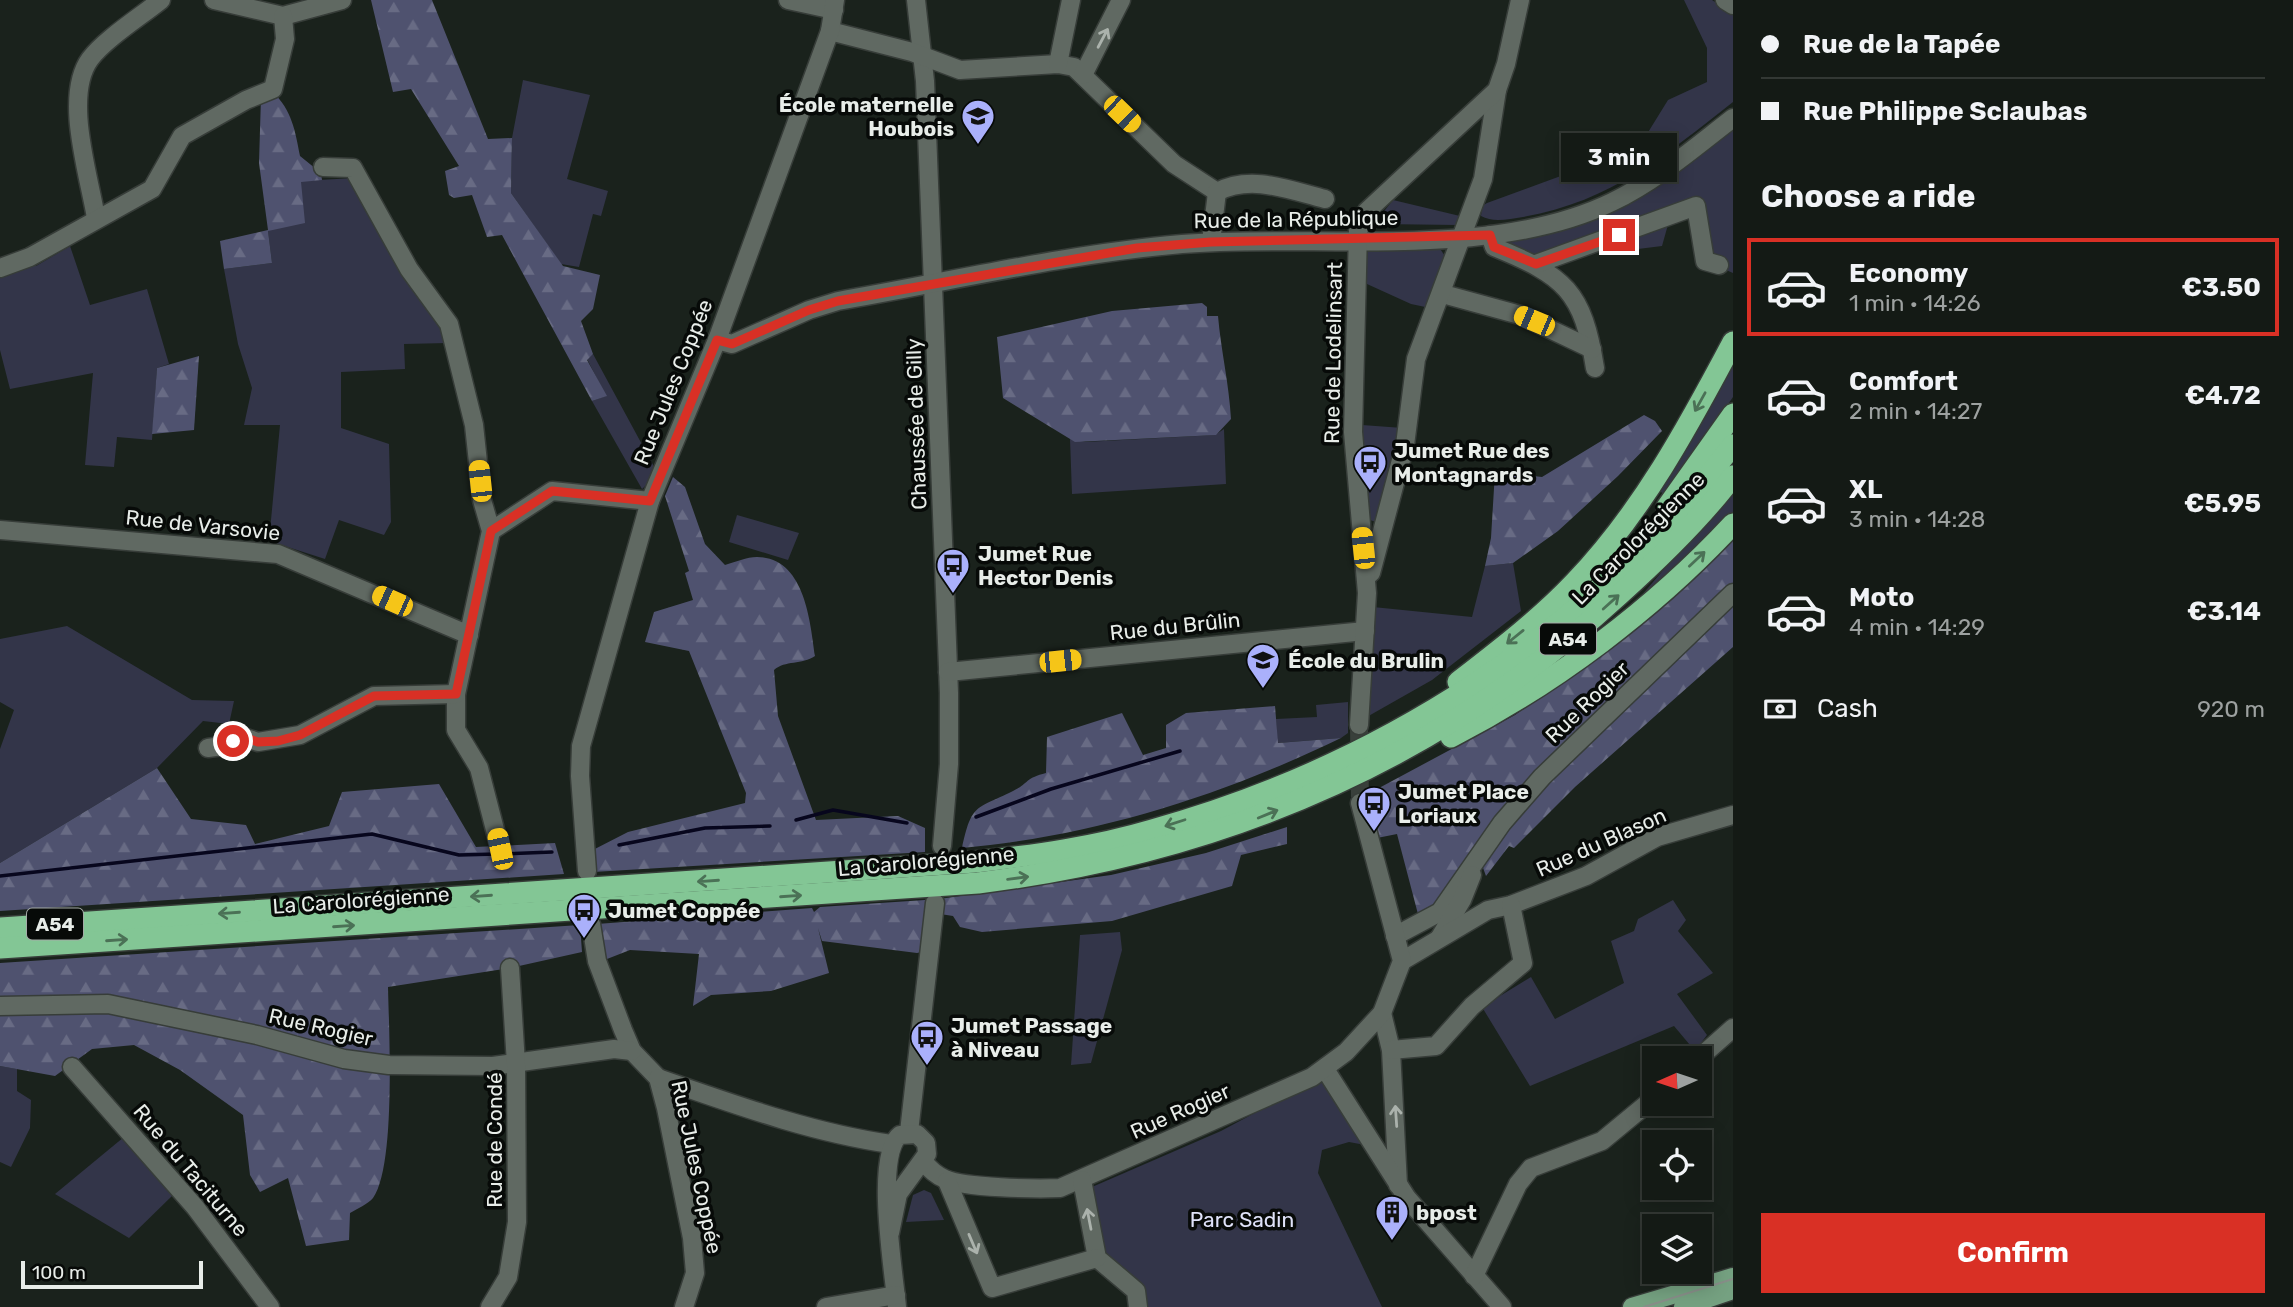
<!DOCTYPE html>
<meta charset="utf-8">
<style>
:root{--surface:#141a15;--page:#1d231e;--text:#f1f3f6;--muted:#9da1a0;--line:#333834;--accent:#d93025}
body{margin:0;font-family:Rubik,sans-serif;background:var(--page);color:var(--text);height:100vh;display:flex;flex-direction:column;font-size:26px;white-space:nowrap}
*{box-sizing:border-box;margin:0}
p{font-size:23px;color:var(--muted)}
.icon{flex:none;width:38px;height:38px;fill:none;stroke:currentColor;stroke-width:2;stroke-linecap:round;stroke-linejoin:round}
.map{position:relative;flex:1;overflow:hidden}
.details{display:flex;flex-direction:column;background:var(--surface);width:560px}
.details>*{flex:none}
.hud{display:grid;align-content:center;height:154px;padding:0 28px;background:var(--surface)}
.needle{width:46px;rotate:267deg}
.buttons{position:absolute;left:1642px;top:1046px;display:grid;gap:14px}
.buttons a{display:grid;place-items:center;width:70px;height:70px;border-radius:0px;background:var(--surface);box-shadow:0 4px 18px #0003,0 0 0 2px var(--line);font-size:35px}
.scale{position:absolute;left:21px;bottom:18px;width:182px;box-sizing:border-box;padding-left:7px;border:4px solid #e8ede9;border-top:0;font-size:19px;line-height:24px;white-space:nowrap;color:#e8ede9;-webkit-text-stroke:5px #070a08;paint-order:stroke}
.end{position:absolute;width:32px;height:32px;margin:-16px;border:9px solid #d93025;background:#fff;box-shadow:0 0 0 4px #fff}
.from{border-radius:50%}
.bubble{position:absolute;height:49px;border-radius:0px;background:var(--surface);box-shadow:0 4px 18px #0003,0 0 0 2px var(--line);font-size:23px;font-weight:700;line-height:49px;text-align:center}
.car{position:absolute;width:21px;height:42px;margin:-21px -10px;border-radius:9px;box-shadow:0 0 5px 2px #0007;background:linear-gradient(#f5c518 24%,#345 0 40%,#f5c518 0 76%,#345 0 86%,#f5c518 0)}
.hud b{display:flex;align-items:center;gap:24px;height:66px;font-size:26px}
.hud b+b{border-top:2px solid var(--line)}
.hud i{width:18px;height:18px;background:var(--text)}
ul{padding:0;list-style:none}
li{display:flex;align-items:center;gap:21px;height:98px;margin:0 14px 10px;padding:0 14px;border:4px solid transparent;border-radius:0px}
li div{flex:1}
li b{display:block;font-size:26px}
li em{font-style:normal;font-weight:700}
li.active{border-color:var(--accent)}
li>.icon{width:63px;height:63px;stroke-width:1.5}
h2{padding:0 28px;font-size:32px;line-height:84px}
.pay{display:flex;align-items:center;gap:18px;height:77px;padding:0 28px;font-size:26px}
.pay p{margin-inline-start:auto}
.action{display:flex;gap:14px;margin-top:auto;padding:14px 28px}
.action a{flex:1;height:80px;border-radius:0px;background:var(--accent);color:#fff;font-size:28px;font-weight:700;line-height:80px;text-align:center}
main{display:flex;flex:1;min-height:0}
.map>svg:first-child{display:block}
.green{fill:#333549}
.forest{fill:url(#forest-firs)}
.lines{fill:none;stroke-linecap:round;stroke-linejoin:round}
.stream{stroke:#07061d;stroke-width:3.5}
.minor-tunnel{stroke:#39403b;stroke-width:18;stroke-dasharray:18 9;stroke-linecap:butt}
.minor-casing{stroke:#373d39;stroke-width:21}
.major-casing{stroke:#373d39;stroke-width:21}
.highway-casing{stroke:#373d39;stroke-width:24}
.minor{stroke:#606962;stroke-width:18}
.major{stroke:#75a181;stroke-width:18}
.highway{stroke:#83c695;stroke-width:21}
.tram{stroke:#888e89;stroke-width:2}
.oneway{stroke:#abb2ac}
.oneway2{stroke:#4b7156}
.route{stroke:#d93025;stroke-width:9}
.labels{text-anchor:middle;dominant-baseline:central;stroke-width:7;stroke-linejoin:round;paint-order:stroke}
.shield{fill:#070a08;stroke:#a4a9a6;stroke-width:2}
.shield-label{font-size:19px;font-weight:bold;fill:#e8ede9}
.poi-label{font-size:21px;font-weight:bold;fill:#e8ede9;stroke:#070a08;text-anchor:start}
.street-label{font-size:21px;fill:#e8ede9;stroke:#070a08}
.park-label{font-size:21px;fill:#dfe2f9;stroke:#070a08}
</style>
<main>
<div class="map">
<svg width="1733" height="1307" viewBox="0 0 1733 1307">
<defs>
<pattern id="forest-firs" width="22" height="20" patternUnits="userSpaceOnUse" patternTransform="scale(1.75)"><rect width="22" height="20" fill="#4f526f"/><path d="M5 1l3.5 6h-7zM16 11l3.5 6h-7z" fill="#686b84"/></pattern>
</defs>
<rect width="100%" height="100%" fill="#1a221c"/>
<!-- green -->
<g class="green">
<path d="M1684 0H1712L1733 14V102C1664 156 1612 201 1523 217 1509 219 1493 223 1481 216L1482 206 1487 203 1626 152 1647 134 1668 100 1707 82V48Z"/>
<path d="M523 80 590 95 567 179 608 191 601 216 593 214 579 267 561 264 511 193 512 138Z"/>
<path d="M1733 123V273L1705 261 1696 207 1671 214 1662 246 1622 251 1619 236 1538 259 1506 243 1583 220Z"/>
<path d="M354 178 441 322 448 343 404 344 405 369 341 372V428L389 444 391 522 384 535 339 520 325 559 269 541 280 425H244L252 388 238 344 224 269 272 263 268 231 301 181Z"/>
<path d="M1393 200 1460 216 1458 225 1378 224 1377 220Z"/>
<path d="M70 246 90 305 147 289 169 364 157 368 152 440 117 437 114 467 85 465 93 373 10 389 0 350V272L32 261 36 266Z"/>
<path d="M1438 246 1445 256 1430 308 1411 304 1367 284 1363 258 1368 250Z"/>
<path d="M1733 349V397L1665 495 1657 489Z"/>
<path d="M593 354 658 474 642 489 592 401 606 396 587 359Z"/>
<path d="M1362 425 1403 428 1376 522 1370 520 1362 459Z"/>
<path d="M1224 429 1226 484 1072 494 1070 439 1085 442 1215 435Z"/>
<path d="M1733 488V512L1636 602Z"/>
<path d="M737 515 799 533 788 560 729 542Z"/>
<path d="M1513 563 1521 611 1432 680 1365 718 1373 607 1472 617 1485 566Z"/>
<path d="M67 626 192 700 234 701 229 724 203 721 157 768 0 863V749L14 710 0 702V639Z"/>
<path d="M1348 702V733L1341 738 1277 743 1276 719 1317 717 1316 705Z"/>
<path d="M1673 900 1686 920 1678 931 1713 973 1677 994 1707 1035 1695 1051 1674 1026 1530 1086 1482 1007 1531 977 1555 1019 1624 983 1611 941 1634 931 1638 919Z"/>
<path d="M1120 932 1122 950 1091 1063 1071 1065 1080 935Z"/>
<path d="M0 1066 17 1069V1091L31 1100 30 1128 11 1167 0 1162Z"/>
<path d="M1318 1079 1326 1083 1365 1145 1349 1142 1322 1150 1318 1173 1382 1307H1142L1104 1256 1091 1194 1092 1187 1221 1131Z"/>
<path d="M124 1137 174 1194 129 1238 55 1194Z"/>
<path d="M924 1190 931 1193 944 1220 906 1222 913 1195Z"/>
</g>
<!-- forest -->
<g class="forest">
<path d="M371 0H432L488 139 512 138 511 193 563 266 600 275 593 309 581 321 593 354 587 360 607 396 592 401 502 235 487 237 472 195 454 198 449 195 445 171 459 166 411 89 393 92Z"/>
<path d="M273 92C292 111 295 130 300 156L321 173 322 180 301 182 305 223 268 231 272 263 224 269 220 241 268 230 259 163 261 97Z"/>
<path d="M1202 303 1207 307V316H1218C1221 351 1229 383 1231 419L1216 435 1075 442 1003 398 997 337 1112 311Z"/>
<path d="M199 356 194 430 152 434 157 368Z"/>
<path d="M1644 415 1655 421 1662 431 1618 476 1558 531 1513 563 1485 566 1491 538 1495 472 1542 477Z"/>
<path d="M673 477 685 487 705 544 725 565C735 562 747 557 757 557 805 558 810 621 815 656 802 665 785 660 774 670L778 716 816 820 898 816 925 828V852L593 872 589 852 628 832 745 803 746 793 689 651 645 642 654 612 693 600 685 573 689 571 665 496Z"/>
<path d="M1733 538V584L1630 686 1733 593V647L1575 787 1514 848 1509 846 1486 876 1482 865 1419 918 1397 834 1377 838 1366 795 1515 715 1619 641Z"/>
<path d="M1275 706 1278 743 1341 738C1221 796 1095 836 962 848 972 803 975 810 1013 791 1028 784 1025 778 1046 773L1047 737 1122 713 1143 755 1166 748V725L1186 713Z"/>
<path d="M157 768 191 819 246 825 255 844 329 826 342 792 439 784 476 847 555 843 564 874 0 911V863Z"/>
<path d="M1287 827V844L1241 855 1232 886 1112 921 982 932 960 927 953 916 934 913 939 899 1111 875 1206 853Z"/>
<path d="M925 900 926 951 917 953 822 941 818 928 829 973 771 991 711 995 693 1006 699 954 630 950 607 959 600 946 597 924 812 908 814 912 820 907Z"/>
<path d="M580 925 582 952 510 968 388 987C389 1030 396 1166 373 1198 368 1204 357 1209 350 1213L349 1240 306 1246 288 1178 260 1192 250 1175 243 1115 180 1070 134 1045 92 1049 55 1076 0 1066V963Z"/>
</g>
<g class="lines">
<!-- stream -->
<g class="stream">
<path d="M976 817 1051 789 1180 751"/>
<path d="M796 820 833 810 907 823"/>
<path d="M619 845 705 828 770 826"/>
<path d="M505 854 552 852"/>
<path d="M0 876 372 834 459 855 497 854"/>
</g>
<!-- minor-tunnel -->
<path class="minor-tunnel" d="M1359 725 1360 803"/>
<defs>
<g id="minor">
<path d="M214 0 283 16 342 0"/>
<path d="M788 0 834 10"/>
<path d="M916 0 925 81 949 693V764L942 846"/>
<path d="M1725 0 1733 5"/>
<path d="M830 31 912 52 960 70 1058 64 1074 67 1174 164 1217 192"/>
<path d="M1058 64 1071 0"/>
<path d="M1083 75 1121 0"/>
<path d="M323 167 353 168 409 269 449 324 474 425 482 500 491 531 456 694V730L479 768 500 849"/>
<path d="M96 218C89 175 63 96 90 59 105 39 140 17 161 0"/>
<path d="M1490 235 1494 247C1565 276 1583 291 1595 368"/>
<path d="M1211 242 1217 192C1251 174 1289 190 1325 199"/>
<path d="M1536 264 1696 206 1705 261 1719 265"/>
<path d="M0 268 30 257 152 189 182 136 246 100 273 89 285 39 283 16"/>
<path d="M1443 294 1520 315 1592 349"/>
<path d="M717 340 732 344 809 310 838 301C952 281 1066 254 1182 244 1315 233 1491 261 1612 202 1656 181 1694 148 1733 118"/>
<path d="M0 530 278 554 469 635"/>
<path d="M491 531 552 491 650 501"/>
<path d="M1371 573 1405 445 1416 359 1483 179 1497 90"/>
<path d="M948 672 1365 631"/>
<path d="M1359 725 1367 593 1353 432 1358 231 1367 211 1497 90 1506 64 1520 0"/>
<path d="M208 748 222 746 240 736 258 742 300 735 374 696 456 694"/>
<path d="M587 871 580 776 581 746 650 501 717 340 830 31 835 0"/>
<path d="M591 924 597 961 623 1030 632 1051 658 1078 666 1108 692 1238 695 1273 684 1307"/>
<path d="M1395 936 1440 912 1502 823 1542 777 1733 593"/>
<path d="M1440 937 1462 900 1472 875"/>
<path d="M1402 961 1488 910 1511 905 1586 876 1657 837 1733 815"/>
<path d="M0 1006 108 1004 257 1035 344 1059 389 1065 493 1066 614 1049 632 1051"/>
<path d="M1382 1013 1391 1050 1398 1185"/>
<path d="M1391 1050 1436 1046 1472 1006 1523 963 1511 905"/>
<path d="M1698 1059 1733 1028"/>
<path d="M72 1067 195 1207 270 1307"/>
<path d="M1325 1069 1407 1198 1502 1307"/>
<path d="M658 1078C733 1104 812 1133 891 1144"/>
<path d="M909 1132 935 903"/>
<path d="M924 1162C930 1170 936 1175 945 1179 964 1188 1037 1189 1060 1188L1312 1077 1346 1052 1382 1013 1402 961 1360 803"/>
<path d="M1082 1180 1097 1258 1136 1291 1138 1307"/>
<path d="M947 1181 992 1288 1097 1258"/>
<path d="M890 1233 898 1194 927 1154 926 1143 917 1134 900 1135C874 1154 894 1274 897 1307"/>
<path d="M1474 1276 1518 1184 1531 1168 1602 1141 1654 1098"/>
<path d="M490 1307 508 1277 517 1222 516 1064 510 968"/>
<path d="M826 1307 896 1295"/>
</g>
<g id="major">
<path d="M1632 1307 1733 1277"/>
<path d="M1683 1307 1733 1290"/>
</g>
<g id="highway">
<path d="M1667 507 1733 414"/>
<path d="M1458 682C1498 651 1540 619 1575 582 1642 512 1688 427 1733 342"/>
<path d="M1451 737C1554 684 1654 609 1733 524"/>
<path d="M0 928 975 862C1035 855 1095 847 1152 830 1382 766 1587 634 1733 445"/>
<path d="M0 948 978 883C1221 853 1438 761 1619 595 1659 559 1701 519 1733 476"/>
</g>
</defs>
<!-- minor casing -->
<use href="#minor" class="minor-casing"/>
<!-- major casing -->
<use href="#major" class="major-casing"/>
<!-- highway casing -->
<use href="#highway" class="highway-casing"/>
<!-- minor -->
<use href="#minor" class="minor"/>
<!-- major -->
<use href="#major" class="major"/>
<!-- highway -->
<use href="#highway" class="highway"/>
<!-- tram -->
<path class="tram" d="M1644 1307 1733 1279"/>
</g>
<!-- one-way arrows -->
<defs><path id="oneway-shaft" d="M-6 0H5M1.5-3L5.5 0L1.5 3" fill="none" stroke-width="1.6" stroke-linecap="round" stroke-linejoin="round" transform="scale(1.75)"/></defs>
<g class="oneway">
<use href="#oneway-shaft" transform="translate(1103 38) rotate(-62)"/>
<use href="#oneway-shaft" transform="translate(1396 1116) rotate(-94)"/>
<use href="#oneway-shaft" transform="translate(1089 1219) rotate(-101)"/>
<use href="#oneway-shaft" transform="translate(973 1244) rotate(67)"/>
</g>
<g class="oneway2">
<use href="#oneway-shaft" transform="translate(1700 402) rotate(119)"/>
<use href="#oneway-shaft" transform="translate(1697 559) rotate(-43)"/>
<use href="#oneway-shaft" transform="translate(1611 602) rotate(-42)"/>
<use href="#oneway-shaft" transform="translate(1515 637) rotate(141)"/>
<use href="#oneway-shaft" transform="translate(1268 814) rotate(-22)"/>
<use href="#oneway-shaft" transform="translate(1175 823) rotate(162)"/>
<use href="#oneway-shaft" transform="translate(1018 878) rotate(-7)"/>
<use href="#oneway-shaft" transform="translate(708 881) rotate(176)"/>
<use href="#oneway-shaft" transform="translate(481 896) rotate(176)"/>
<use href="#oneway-shaft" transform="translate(791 896) rotate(-4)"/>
<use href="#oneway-shaft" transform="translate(229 913) rotate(176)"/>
<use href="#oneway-shaft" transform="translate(344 926) rotate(-4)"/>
<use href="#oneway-shaft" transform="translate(117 940) rotate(-4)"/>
</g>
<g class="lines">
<!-- route -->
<path class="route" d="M233 741 240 736 258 742 278 741 300 735 374 696 456 694 491 531 552 491 650 501 717 340 732 344 809 310 838 301 1137 248 1211 242 1490 235 1494 247 1536 264 1619 235"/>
</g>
<!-- icons -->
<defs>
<symbol id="school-pin" viewBox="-11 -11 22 30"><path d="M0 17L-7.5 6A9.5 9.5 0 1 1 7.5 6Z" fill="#aab0fb" stroke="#070a08"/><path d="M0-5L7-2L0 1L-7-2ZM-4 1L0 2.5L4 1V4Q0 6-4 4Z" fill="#111"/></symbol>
<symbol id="bus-pin" viewBox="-11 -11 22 30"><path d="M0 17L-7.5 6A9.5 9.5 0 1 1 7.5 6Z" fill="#aab0fb" stroke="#070a08"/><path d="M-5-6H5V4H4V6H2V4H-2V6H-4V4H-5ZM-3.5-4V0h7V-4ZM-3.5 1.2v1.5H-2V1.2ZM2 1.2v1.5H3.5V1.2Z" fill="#111"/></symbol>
<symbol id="building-pin" viewBox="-11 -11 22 30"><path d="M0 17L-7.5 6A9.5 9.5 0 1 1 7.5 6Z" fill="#aab0fb" stroke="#070a08"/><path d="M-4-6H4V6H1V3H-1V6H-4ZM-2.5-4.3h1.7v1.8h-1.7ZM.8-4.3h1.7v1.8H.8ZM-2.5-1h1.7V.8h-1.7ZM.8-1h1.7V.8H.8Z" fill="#111"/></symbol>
</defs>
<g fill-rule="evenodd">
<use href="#school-pin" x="959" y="97" width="38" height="52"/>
<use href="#bus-pin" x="1351" y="443" width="38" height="52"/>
<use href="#bus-pin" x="934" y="546" width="38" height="52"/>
<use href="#school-pin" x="1244" y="641" width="38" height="52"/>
<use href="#bus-pin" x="1355" y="784" width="38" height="52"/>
<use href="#bus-pin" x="565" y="891" width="38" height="52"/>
<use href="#bus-pin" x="908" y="1018" width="38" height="52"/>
<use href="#building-pin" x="1373" y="1193" width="38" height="52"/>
</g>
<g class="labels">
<!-- shield labels -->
<g class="shield">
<rect x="1540" y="623.5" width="56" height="31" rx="5"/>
<rect x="27" y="908.5" width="56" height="31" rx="5"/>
</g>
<g class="shield-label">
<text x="1568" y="639">A54</text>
<text x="55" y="924">A54</text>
</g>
<!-- poi labels -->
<g class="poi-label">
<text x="954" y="104" text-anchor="end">École maternelle<tspan x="954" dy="24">Houbois</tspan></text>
<text x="1394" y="450">Jumet Rue des<tspan x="1394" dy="24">Montagnards</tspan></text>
<text x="978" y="553">Jumet Rue<tspan x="978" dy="24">Hector Denis</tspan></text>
<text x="1288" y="660">École du Brulin</text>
<text x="1398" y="791">Jumet Place<tspan x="1398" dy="24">Loriaux</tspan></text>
<text x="608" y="910">Jumet Coppée</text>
<text x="951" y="1025">Jumet Passage<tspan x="951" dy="24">à Niveau</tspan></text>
<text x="1416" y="1212">bpost</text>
</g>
<!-- street labels -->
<g class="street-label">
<text transform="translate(1296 219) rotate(-1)">Rue de la République</text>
<text transform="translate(1333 353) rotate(-89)">Rue de Lodelinsart</text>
<text transform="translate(673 382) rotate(-68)">Rue Jules Coppée</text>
<text transform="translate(916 424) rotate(-92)">Chaussée de Gilly</text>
<text transform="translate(203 525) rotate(6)">Rue de Varsovie</text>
<text transform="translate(1638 538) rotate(-45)">La Carolorégienne</text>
<text transform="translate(1175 626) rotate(-6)">Rue du Brûlin</text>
<text transform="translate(1587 702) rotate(-44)">Rue Rogier</text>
<text transform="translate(1601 842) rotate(-24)">Rue du Blason</text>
<text transform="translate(926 861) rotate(-5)">La Carolorégienne</text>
<text transform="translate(361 900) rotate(-4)">La Carolorégienne</text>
<text transform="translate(321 1027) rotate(13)">Rue Rogier</text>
<text transform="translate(1180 1111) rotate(-24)">Rue Rogier</text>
<text transform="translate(494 1140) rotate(-90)">Rue de Condé</text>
<text transform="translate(697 1167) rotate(78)">Rue Jules Coppée</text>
<text transform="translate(191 1170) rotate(50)">Rue du Taciturne</text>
</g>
<!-- park labels -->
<g class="park-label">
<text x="1242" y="1219">Parc Sadin</text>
</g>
</g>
</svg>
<div class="buttons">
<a><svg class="needle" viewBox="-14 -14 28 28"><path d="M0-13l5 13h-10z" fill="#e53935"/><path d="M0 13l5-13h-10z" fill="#9da1a0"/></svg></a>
<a><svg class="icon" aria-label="locate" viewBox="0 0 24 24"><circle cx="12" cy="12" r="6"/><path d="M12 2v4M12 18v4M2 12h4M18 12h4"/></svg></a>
<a><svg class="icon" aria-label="layers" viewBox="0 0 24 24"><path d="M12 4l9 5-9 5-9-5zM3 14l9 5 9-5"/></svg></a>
</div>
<div class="scale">100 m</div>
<i class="end from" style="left:233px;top:741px"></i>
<i class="end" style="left:1619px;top:235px"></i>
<div class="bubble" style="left:1561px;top:133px;width:116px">3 min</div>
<i class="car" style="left:1122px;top:114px;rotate:134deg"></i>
<i class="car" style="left:1534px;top:321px;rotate:293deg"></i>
<i class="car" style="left:480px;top:481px;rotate:354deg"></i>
<i class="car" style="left:1363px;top:548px;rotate:354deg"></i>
<i class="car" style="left:392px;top:601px;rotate:294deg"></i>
<i class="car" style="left:1060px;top:661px;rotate:84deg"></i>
<i class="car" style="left:500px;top:849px;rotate:348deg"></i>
</div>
<section class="details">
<div class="hud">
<b><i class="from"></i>Rue de la Tapée</b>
<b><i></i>Rue Philippe Sclaubas</b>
</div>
<h2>Choose a ride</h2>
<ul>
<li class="active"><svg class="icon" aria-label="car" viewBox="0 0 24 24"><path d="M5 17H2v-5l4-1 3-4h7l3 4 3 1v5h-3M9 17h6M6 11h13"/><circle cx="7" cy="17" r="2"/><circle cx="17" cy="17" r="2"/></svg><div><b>Economy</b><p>1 min · 14:26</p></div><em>€3.50</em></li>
<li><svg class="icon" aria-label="car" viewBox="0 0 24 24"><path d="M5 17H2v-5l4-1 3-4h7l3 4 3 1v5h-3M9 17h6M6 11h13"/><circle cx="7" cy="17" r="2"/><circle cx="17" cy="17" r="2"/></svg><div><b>Comfort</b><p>2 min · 14:27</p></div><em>€4.72</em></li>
<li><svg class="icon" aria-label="car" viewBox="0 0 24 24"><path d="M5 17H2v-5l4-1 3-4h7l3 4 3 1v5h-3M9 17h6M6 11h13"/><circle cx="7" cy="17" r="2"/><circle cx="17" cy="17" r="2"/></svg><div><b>XL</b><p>3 min · 14:28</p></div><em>€5.95</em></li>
<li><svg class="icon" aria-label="car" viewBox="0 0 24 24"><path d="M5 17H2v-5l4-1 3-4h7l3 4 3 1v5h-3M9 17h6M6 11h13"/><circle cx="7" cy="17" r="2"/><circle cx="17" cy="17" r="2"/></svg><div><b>Moto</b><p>4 min · 14:29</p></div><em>€3.14</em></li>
</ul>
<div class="pay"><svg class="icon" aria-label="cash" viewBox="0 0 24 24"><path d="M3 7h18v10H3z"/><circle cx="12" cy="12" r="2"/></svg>Cash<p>920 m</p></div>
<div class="action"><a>Confirm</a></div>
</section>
</main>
